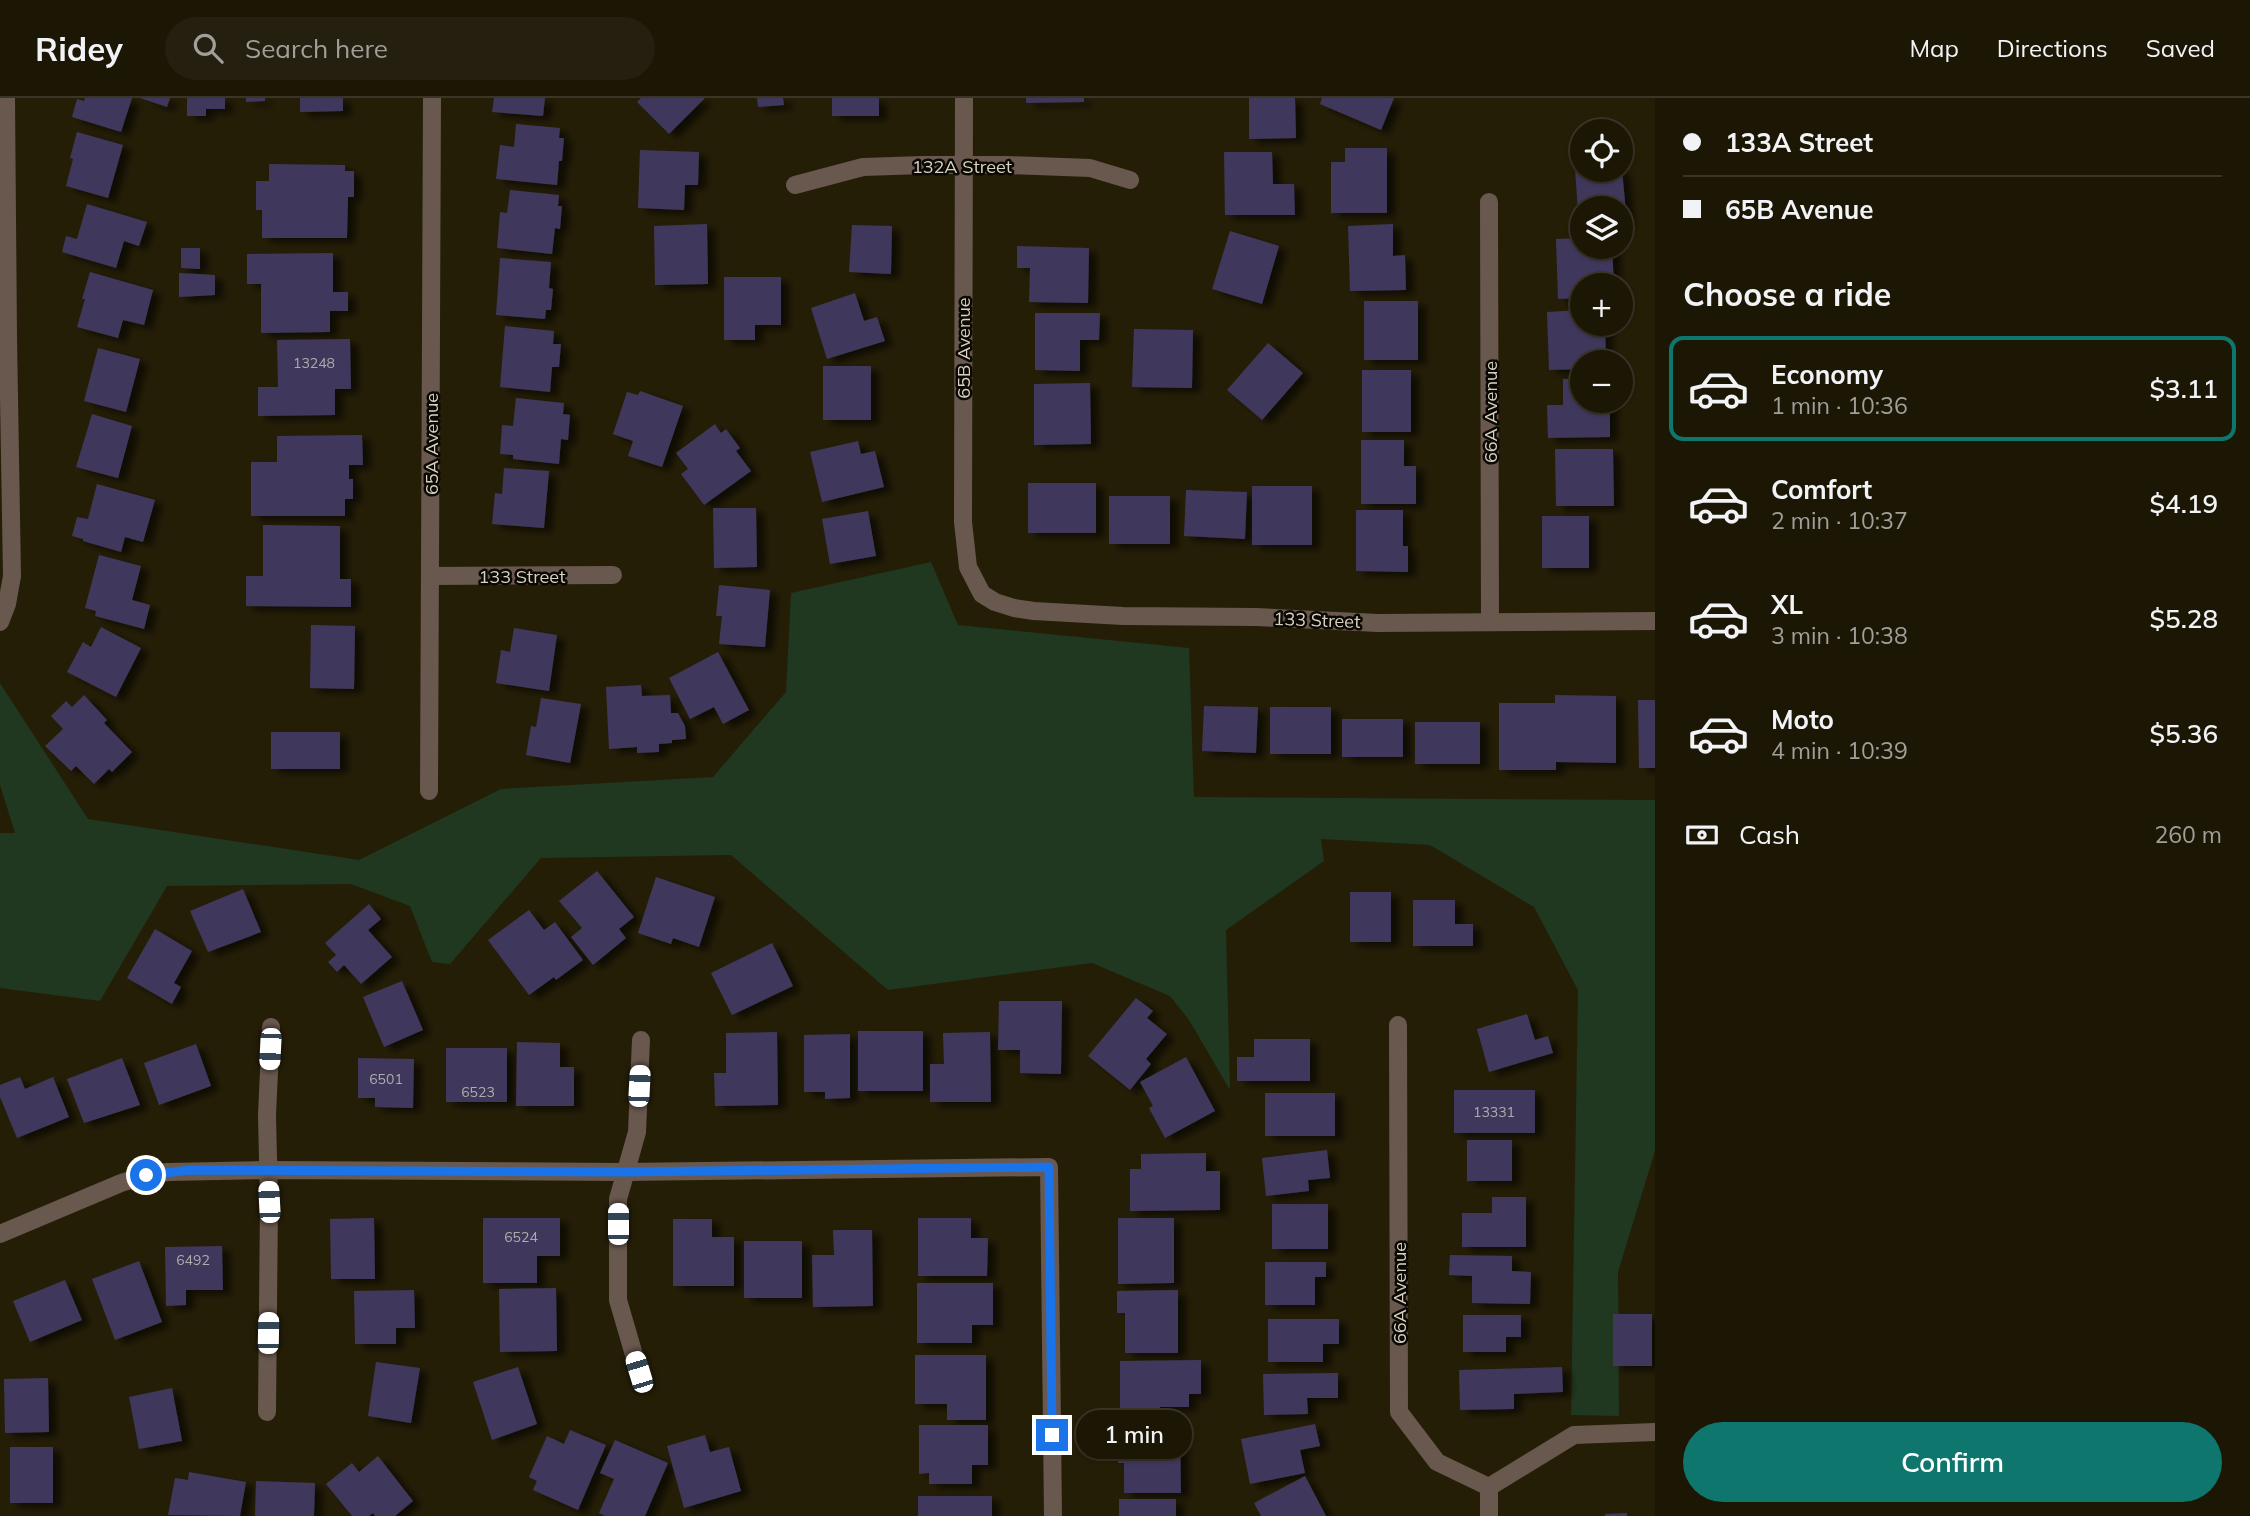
<!DOCTYPE html>
<meta charset="utf-8">
<style>
:root{--surface:#1c1605;--page:#251f0f;--text:#f1f3f6;--muted:#a09f9a;--line:#3a3527;--accent:#0f766e}
body{margin:0;font-family:Mulish,sans-serif;background:var(--page);color:var(--text);height:100vh;display:flex;flex-direction:column;font-size:26px;white-space:nowrap}
*{box-sizing:border-box;margin:0}
p{font-size:23px;color:var(--muted)}
.icon{flex:none;width:38px;height:38px;fill:none;stroke:currentColor;stroke-width:2;stroke-linecap:round;stroke-linejoin:round}
.map{position:relative;flex:1;overflow:hidden}
.side{display:flex;flex-direction:column;background:var(--surface);width:595px}
.side>*{flex:none}
.hud{display:grid;align-content:center;height:154px;padding:0 28px;background:var(--surface)}
.controls{position:absolute;left:1570px;top:21px;display:grid;gap:14px}
.controls a{display:grid;place-items:center;width:63px;height:63px;border-radius:50%;background:var(--surface);box-shadow:0 2px 5px #0004,0 0 0 2px var(--line);font-size:35px}
.end{position:absolute;width:32px;height:32px;margin:-16px;border:9px solid #1a73e8;background:#fff;box-shadow:0 0 0 4px #fff}
.from{border-radius:50%}
.bubble{position:absolute;height:49px;border-radius:24px;background:var(--surface);box-shadow:0 2px 5px #0004,0 0 0 2px var(--line);font-size:23px;font-weight:600;line-height:49px;text-align:center}
.car{position:absolute;width:21px;height:42px;margin:-21px -10px;border-radius:9px;box-shadow:0 0 5px 2px #0007;background:linear-gradient(#fff 24%,#345 0 40%,#fff 0 76%,#345 0 86%,#fff 0)}
.hud b{display:flex;align-items:center;gap:24px;height:66px;font-size:26px}
.hud b+b{border-top:2px solid var(--line)}
.hud i{width:18px;height:18px;background:var(--text)}
ul{padding:0;list-style:none}
li{display:flex;align-items:center;gap:21px;height:105px;margin:0 14px 10px;padding:0 14px;border:4px solid transparent;border-radius:14px}
li div{flex:1}
li b{display:block;font-size:26px}
li em{font-style:normal;font-weight:600}
li.selected{border-color:var(--accent)}
li>.icon{width:63px;height:63px;stroke-width:1.5}
h2{padding:0 28px;font-size:32px;line-height:84px}
.pay{display:flex;align-items:center;gap:18px;height:77px;padding:0 28px;font-size:26px}
.pay p{margin-inline-start:auto}
.action{display:flex;gap:14px;margin-top:auto;padding:14px 28px}
.action a{flex:1;height:80px;border-radius:42px;background:var(--accent);color:#fff;font-size:28px;font-weight:600;line-height:80px;text-align:center}
header{display:flex;align-items:center;gap:42px;box-sizing:border-box;height:98px;padding:0 35px;background:var(--surface);border-bottom:2px solid var(--line)}
header strong{font-size:33px}
nav{display:flex;gap:38px;margin-inline-start:auto;font-size:24px}
.search{width:490px;height:63px;background:var(--page);display:flex;align-items:center;gap:18px;box-sizing:border-box;padding:0 24px;border-radius:38px;color:var(--muted);font-size:26px}
main{display:flex;flex:1;min-height:0}
.map>svg:first-child{display:block}
.park{fill:#203720}
.building{fill:#40385b;filter:url(#shadow)}
.lines{fill:none;stroke-linecap:round;stroke-linejoin:round}
.minor{stroke:#69584e;stroke-width:18}
.route{stroke:#1a73e8;stroke-width:9}
.labels{text-anchor:middle;dominant-baseline:central;stroke-width:5;stroke-linejoin:round;paint-order:stroke}
.number-label{font-size:14px;fill:#b0abaa}
.street-label{font-size:18px;fill:#d6d1c4;stroke:#0b0802}
</style>
<header>
<strong>Ridey</strong>
<div class="search"><svg class="icon" aria-label="search" viewBox="0 0 24 24"><circle cx="10" cy="10" r="6"/><path d="M15 15l6 6"/></svg>Search here</div>
<nav><a>Map</a><a>Directions</a><a>Saved</a></nav>
</header>
<main>
<div class="map">
<svg width="1655" height="1418" viewBox="0 0 1655 1418">
<defs>
<filter id="shadow"><feDropShadow dx="8" dy="4.5" stdDeviation="3.5" flood-color="#0009"/></filter>
</defs>
<rect width="100%" height="100%" fill="#251e07"/>
<!-- park -->
<path class="park" d="M931 464 958 527 1189 550 1194 699 1655 702V1053L1618 1174 1619 1318 1571 1317 1578 892 1534 809 1430 747 1321 741 1324 763 1226 832 1230 992 1189 922 1170 898 1092 865 888 892 731 757 541 760 450 866 432 864 410 808 351 786 167 788 100 903 0 890V735H15L0 687V585L88 721 359 762 501 691 713 679 786 594 791 495Z"/>
<!-- building -->
<g class="building">
<path d="M85 0H132L121 34 72 19 77 1 84 3Z"/>
<path d="M140 0H170L167 9Z"/>
<path d="M187 0H225V11H206V18H187Z"/>
<path d="M246 0H265V3L246 4Z"/>
<path d="M300 0H343V13L300 14Z"/>
<path d="M494 0H545L543 18 492 14Z"/>
<path d="M641 0H705L669 36 637 4Z"/>
<path d="M757 0H783L784 7 758 9Z"/>
<rect x="832" y="0" width="47" height="18"/>
<path d="M1026 0H1084V4L1026 5Z"/>
<path d="M1249 0H1295L1296 40 1249 41Z"/>
<path d="M1322 0H1394L1381 32 1320 6Z"/>
<path d="M516 26 560 30 559 40H564L562 63H559L557 87 496 81 500 47 514 49Z"/>
<path d="M77 34 123 47 108 100 66 88 73 61 70 60Z"/>
<path d="M1345 50H1387V115H1331V64H1345Z"/>
<path d="M640 52 699 54 698 87H685L684 112 638 110Z"/>
<path d="M1224 54H1272L1273 86H1294L1295 117H1225Z"/>
<path d="M269 66 345 67V73H354V99H348L347 140H262V112H256V83H269Z"/>
<path d="M1582 69V72H1622L1627 125 1620 126V110H1582V129H1579L1575 70Z"/>
<path d="M510 92 559 97 558 108H562L560 131 555 130 552 156 497 150 500 114 507 115Z"/>
<path d="M87 106 147 124 139 148 124 143 116 170 62 154 66 138 77 141Z"/>
<path d="M707 126 708 186 655 187 654 128Z"/>
<path d="M1393 126V158L1405 157 1406 192 1350 193 1348 128Z"/>
<path d="M852 127 892 128 891 176 849 174Z"/>
<path d="M1230 133 1279 148 1262 206 1212 191Z"/>
<path d="M1582 140V149H1612L1614 187H1582V200L1558 201 1556 141Z"/>
<path d="M1017 148 1089 150 1088 205 1029 204 1030 170H1017Z"/>
<path d="M181 150H200V171L181 170Z"/>
<path d="M333 155V194H348V213H330V234L261 235V186H247V156Z"/>
<path d="M500 160 551 164 549 190 553 191 551 212H546L545 221 496 217Z"/>
<path d="M90 174 153 192 144 227 123 222 118 240 77 229 85 201H82Z"/>
<path d="M179 175 215 177V197L179 199Z"/>
<path d="M724 179H781V227H755V242H724Z"/>
<path d="M855 195 864 223 877 219 885 243 827 261 811 210Z"/>
<rect x="1364" y="203" width="54" height="59"/>
<path d="M1582 212V226H1605L1606 264H1582V271L1549 272 1547 214Z"/>
<path d="M1035 215H1100L1099 242H1080V273L1035 272Z"/>
<path d="M505 228 554 233 553 246H561L559 269H552L550 294 500 289Z"/>
<path d="M1134 231 1193 232 1192 290 1132 289Z"/>
<path d="M350 241 351 291H335V317L258 318V289H278L277 242Z"/>
<path d="M1268 245 1303 275 1262 322 1227 292Z"/>
<path d="M98 250 140 261 126 314 84 303Z"/>
<rect x="823" y="268" width="48" height="54"/>
<rect x="1362" y="272" width="49" height="62"/>
<path d="M1563 281H1582V303H1610V339L1548 340 1547 307H1563Z"/>
<path d="M1090 285 1091 346 1034 347V286Z"/>
<path d="M640 293 683 308 662 369 628 358 633 343 613 336 627 294 638 297Z"/>
<path d="M516 300 564 305 563 316 570 317 568 342 561 341 559 366 513 361V357L500 356 502 327 513 328Z"/>
<path d="M92 316 132 328 118 380 76 369Z"/>
<path d="M715 326 721 335 726 331 740 350 736 353 751 373 704 407 681 376 688 371 676 355Z"/>
<path d="M362 337 363 367H349V381H353V401H345V418H251V364H277V338Z"/>
<path d="M1361 342H1404V368H1416V406H1361Z"/>
<path d="M858 343 861 356 875 353 884 389 822 404 810 354Z"/>
<path d="M1555 351H1613L1614 408H1556Z"/>
<path d="M504 370 549 373 544 430 492 426 495 395 502 396Z"/>
<rect x="1028" y="385" width="68" height="50"/>
<path d="M97 386 155 402 143 444 125 439 121 454 83 443V441L72 438 77 419 88 421Z"/>
<rect x="1252" y="388" width="60" height="59"/>
<path d="M1186 392 1247 394 1245 441 1184 438Z"/>
<rect x="1109" y="398" width="61" height="48"/>
<path d="M713 410H756L757 469 714 470Z"/>
<path d="M1356 412H1403V448H1408V474L1356 473Z"/>
<path d="M868 413 876 458 830 466 822 421Z"/>
<rect x="1542" y="418" width="47" height="52"/>
<path d="M263 427 340 428V481H351V509L246 508V478H263Z"/>
<path d="M99 457 141 468 132 502 150 507 144 531 95 518 96 513 85 510Z"/>
<path d="M719 487 770 492 765 549 719 546 722 518H716Z"/>
<path d="M311 527 355 528 354 591 310 590Z"/>
<path d="M101 529 141 550 116 599 67 574 83 544 91 549Z"/>
<path d="M514 530 557 537 549 593 496 585 501 552 510 554Z"/>
<path d="M718 554 749 612 723 626 714 609 690 621 669 580Z"/>
<path d="M641 587 642 598 670 597 671 615H678L685 628 686 641 672 642V645L659 646V654L637 655V649L609 651 606 589Z"/>
<path d="M84 597 107 622 104 625 132 654 112 674 109 671 94 686 76 668 71 673 45 648 63 631 51 618 66 603 72 609Z"/>
<path d="M1555 597 1616 598V665L1556 664V672H1499V605H1555Z"/>
<path d="M541 600 581 606 570 665 526 657 531 628 536 629Z"/>
<path d="M1638 602H1655V670H1639Z"/>
<path d="M1204 608 1258 609 1256 655 1202 653Z"/>
<rect x="1270" y="609" width="61" height="47"/>
<rect x="1342" y="621" width="61" height="38"/>
<rect x="1415" y="624" width="65" height="42"/>
<rect x="271" y="634" width="69" height="37"/>
<path d="M597 773 634 819 619 831 626 840 593 867 571 839 582 830 559 803Z"/>
<path d="M656 779 715 799 699 849 673 840 671 846 638 835Z"/>
<path d="M243 791 261 834 208 854 190 813Z"/>
<rect x="1350" y="794" width="41" height="50"/>
<path d="M1413 802H1455V826H1473V848H1413Z"/>
<path d="M369 806 381 821 368 832 392 859 361 886 344 867 337 874 328 864 336 857 325 845Z"/>
<path d="M529 812 544 832 555 824 583 862 556 882 554 879 529 897 488 842Z"/>
<path d="M155 831 192 853 174 885 181 889 172 906 127 880Z"/>
<path d="M772 845 793 888 732 917 711 875Z"/>
<path d="M402 883 423 932 384 949 363 899Z"/>
<path d="M1136 900 1153 913 1147 920 1167 936 1146 961 1151 966 1130 992 1088 958Z"/>
<path d="M999 903H1062L1061 976 1020 975V952H998Z"/>
<path d="M1527 916 1535 942 1548 938 1553 955 1489 974 1477 931Z"/>
<rect x="858" y="933" width="65" height="60"/>
<path d="M777 934 778 1007 715 1008 714 975H726V935Z"/>
<path d="M990 934 991 1004H930V966H944L943 935Z"/>
<path d="M850 936V1000L825 1001V994H804V937Z"/>
<path d="M1254 941H1310V983H1237V959H1254Z"/>
<path d="M517 944 560 945V969H574V1008H516Z"/>
<path d="M196 946 211 988 159 1007 144 965Z"/>
<rect x="446" y="950" width="61" height="54"/>
<path d="M1186 959 1215 1013 1165 1040 1149 1010 1153 1008 1140 984Z"/>
<path d="M122 960 140 1007 84 1025 67 981Z"/>
<path d="M358 960 414 961 413 1010 375 1009V1000H358Z"/>
<path d="M20 979 25 991 53 979 69 1019 17 1040 0 999V987Z"/>
<rect x="1454" y="992" width="81" height="43"/>
<rect x="1265" y="995" width="70" height="43"/>
<rect x="1467" y="1042" width="45" height="41"/>
<path d="M1327 1052 1330 1080 1308 1082 1309 1093 1266 1098 1262 1060Z"/>
<path d="M1206 1055V1073H1220V1112L1130 1113V1071H1141V1056Z"/>
<path d="M1492 1099H1526V1149H1462V1115H1492Z"/>
<rect x="1272" y="1106" width="56" height="45"/>
<path d="M374 1120 375 1181H331L330 1121Z"/>
<path d="M483 1120H560V1158H537V1185H483Z"/>
<path d="M918 1120H971V1140H988L987 1178H918Z"/>
<path d="M1118 1120H1174V1185L1118 1186Z"/>
<path d="M673 1121H712V1139H734V1188H673Z"/>
<path d="M833 1132H872L873 1208 813 1209 812 1157H834Z"/>
<rect x="744" y="1143" width="58" height="57"/>
<path d="M222 1148 223 1192H186V1207L166 1208 165 1149Z"/>
<path d="M1450 1157 1512 1158V1173L1531 1174 1530 1206 1472 1205V1178L1449 1177Z"/>
<path d="M139 1163 162 1224 115 1242 92 1181Z"/>
<path d="M1265 1164H1326V1179H1315V1207H1265Z"/>
<path d="M65 1182 82 1222 30 1244 13 1203Z"/>
<path d="M917 1185H993V1227H972V1245H917Z"/>
<path d="M556 1190 557 1253 500 1254 499 1191Z"/>
<path d="M414 1192 415 1230H396V1246H355L354 1193Z"/>
<path d="M1178 1192V1255H1125V1215H1117V1193Z"/>
<rect x="1613" y="1216" width="39" height="52"/>
<path d="M1463 1217H1521V1239H1506V1254H1463Z"/>
<path d="M1268 1221H1339V1246H1323V1264H1268Z"/>
<path d="M915 1257H986V1322H947V1306H915Z"/>
<path d="M1201 1262V1296H1189V1309H1160V1322L1120 1323V1263Z"/>
<path d="M376 1264 420 1270 411 1325 368 1318Z"/>
<path d="M518 1269 537 1326 492 1342 473 1284Z"/>
<path d="M1562 1269 1563 1294 1514 1296V1311L1460 1312 1459 1272Z"/>
<path d="M1338 1275V1300H1307L1308 1316 1264 1317 1263 1276Z"/>
<path d="M48 1280 49 1334 5 1335 4 1281Z"/>
<path d="M172 1290 182 1343 139 1351 129 1299Z"/>
<path d="M1315 1326 1320 1348 1300 1352 1305 1375 1250 1386 1241 1341Z"/>
<path d="M919 1327H988V1367H972V1386H929V1375L919 1376Z"/>
<path d="M570 1332 606 1347 578 1412 533 1392 537 1383 529 1379 547 1338 564 1346Z"/>
<path d="M1118 1332H1180L1181 1395H1124V1365H1118Z"/>
<path d="M705 1337 710 1354 729 1349 741 1393 684 1410 667 1348Z"/>
<path d="M615 1342 668 1365 645 1418H605L599 1415 614 1381 600 1375Z"/>
<rect x="10" y="1349" width="43" height="56"/>
<path d="M378 1358 413 1403 395 1418H375L373 1415 369 1418H352L326 1386 352 1365 359 1374Z"/>
<path d="M189 1374 246 1384 240 1418 168 1417 175 1380 188 1382Z"/>
<path d="M1305 1378 1326 1418H1261L1254 1405Z"/>
<path d="M256 1383 315 1385 314 1418H255Z"/>
<rect x="918" y="1398" width="74" height="20"/>
<rect x="1119" y="1401" width="57" height="17"/>
<path d="M1627 1415V1418H1605V1416Z"/>
</g>
<g class="lines">
<!-- minor -->
<g class="minor">
<path d="M6 0 8 239"/>
<path d="M964 0 963 424 968 469 982 496 995 504 1014 510 1034 513 1123 518 1256 519 1378 525 1655 523"/>
<path d="M795 87 863 69 923 67H1006L1090 70 1130 82"/>
<path d="M1489 104 1490 523"/>
<path d="M0 239H8L12 478 7 506 0 524"/>
<path d="M431 478 613 477"/>
<path d="M429 693 432 0"/>
<path d="M1398 927 1399 1314 1437 1364 1489 1389"/>
<path d="M0 1136 121 1085 146 1077 168 1074 268 1072 624 1074 1049 1069 1053 1418"/>
<path d="M639 1274 618 1202V1101L637 1034 641 942"/>
<path d="M267 1314 269 1104 267 1017 271 929"/>
<path d="M1489 1389 1574 1337 1655 1334"/>
<path d="M1489 1389V1418"/>
</g>
</g>
<g class="lines">
<!-- route -->
<path class="route" d="M146 1077 191 1072 624 1074 1049 1069 1052 1337"/>
</g>
<g class="labels">
<!-- number labels -->
<g class="number-label">
<text x="314" y="265">13248</text>
<text x="386" y="981">6501</text>
<text x="478" y="994">6523</text>
<text x="1494" y="1014">13331</text>
<text x="521" y="1139">6524</text>
<text x="193" y="1162">6492</text>
</g>
<!-- street labels -->
<g class="street-label">
<text x="962" y="68">132A Street</text>
<text transform="translate(963 250) rotate(-90)">65B Avenue</text>
<text transform="translate(1490 314) rotate(-90)">66A Avenue</text>
<text transform="translate(431 346) rotate(-90)">65A Avenue</text>
<text x="522" y="478">133 Street</text>
<text transform="translate(1317 522) rotate(2)">133 Street</text>
<text transform="translate(1399 1195) rotate(-90)">66A Avenue</text>
</g>
</g>
</svg>
<div class="controls">
<a><svg class="icon" aria-label="locate" viewBox="0 0 24 24"><circle cx="12" cy="12" r="6"/><path d="M12 2v4M12 18v4M2 12h4M18 12h4"/></svg></a>
<a><svg class="icon" aria-label="layers" viewBox="0 0 24 24"><path d="M12 4l9 5-9 5-9-5zM3 14l9 5 9-5"/></svg></a>
<a>+</a>
<a>−</a>
</div>
<i class="end from" style="left:146px;top:1077px"></i>
<i class="end" style="left:1052px;top:1337px"></i>
<div class="bubble" style="left:1076px;top:1312px;width:116px">1 min</div>
<i class="car" style="left:270px;top:951px;rotate:183deg"></i>
<i class="car" style="left:639px;top:988px;rotate:3deg"></i>
<i class="car" style="left:269px;top:1104px;rotate:357deg"></i>
<i class="car" style="left:618px;top:1126px;rotate:0deg"></i>
<i class="car" style="left:268px;top:1235px;rotate:1deg"></i>
<i class="car" style="left:639px;top:1274px;rotate:343deg"></i>
</div>
<section class="side">
<div class="hud">
<b><i class="from"></i>133A Street</b>
<b><i></i>65B Avenue</b>
</div>
<h2>Choose a ride</h2>
<ul>
<li class="selected"><svg class="icon" aria-label="car" viewBox="0 0 24 24"><path d="M5 17H2v-5l4-1 3-4h7l3 4 3 1v5h-3M9 17h6M6 11h13"/><circle cx="7" cy="17" r="2"/><circle cx="17" cy="17" r="2"/></svg><div><b>Economy</b><p>1 min · 10:36</p></div><em>$3.11</em></li>
<li><svg class="icon" aria-label="car" viewBox="0 0 24 24"><path d="M5 17H2v-5l4-1 3-4h7l3 4 3 1v5h-3M9 17h6M6 11h13"/><circle cx="7" cy="17" r="2"/><circle cx="17" cy="17" r="2"/></svg><div><b>Comfort</b><p>2 min · 10:37</p></div><em>$4.19</em></li>
<li><svg class="icon" aria-label="car" viewBox="0 0 24 24"><path d="M5 17H2v-5l4-1 3-4h7l3 4 3 1v5h-3M9 17h6M6 11h13"/><circle cx="7" cy="17" r="2"/><circle cx="17" cy="17" r="2"/></svg><div><b>XL</b><p>3 min · 10:38</p></div><em>$5.28</em></li>
<li><svg class="icon" aria-label="car" viewBox="0 0 24 24"><path d="M5 17H2v-5l4-1 3-4h7l3 4 3 1v5h-3M9 17h6M6 11h13"/><circle cx="7" cy="17" r="2"/><circle cx="17" cy="17" r="2"/></svg><div><b>Moto</b><p>4 min · 10:39</p></div><em>$5.36</em></li>
</ul>
<div class="pay"><svg class="icon" aria-label="cash" viewBox="0 0 24 24"><path d="M3 7h18v10H3z"/><circle cx="12" cy="12" r="2"/></svg>Cash<p>260 m</p></div>
<div class="action"><a>Confirm</a></div>
</section>
</main>
